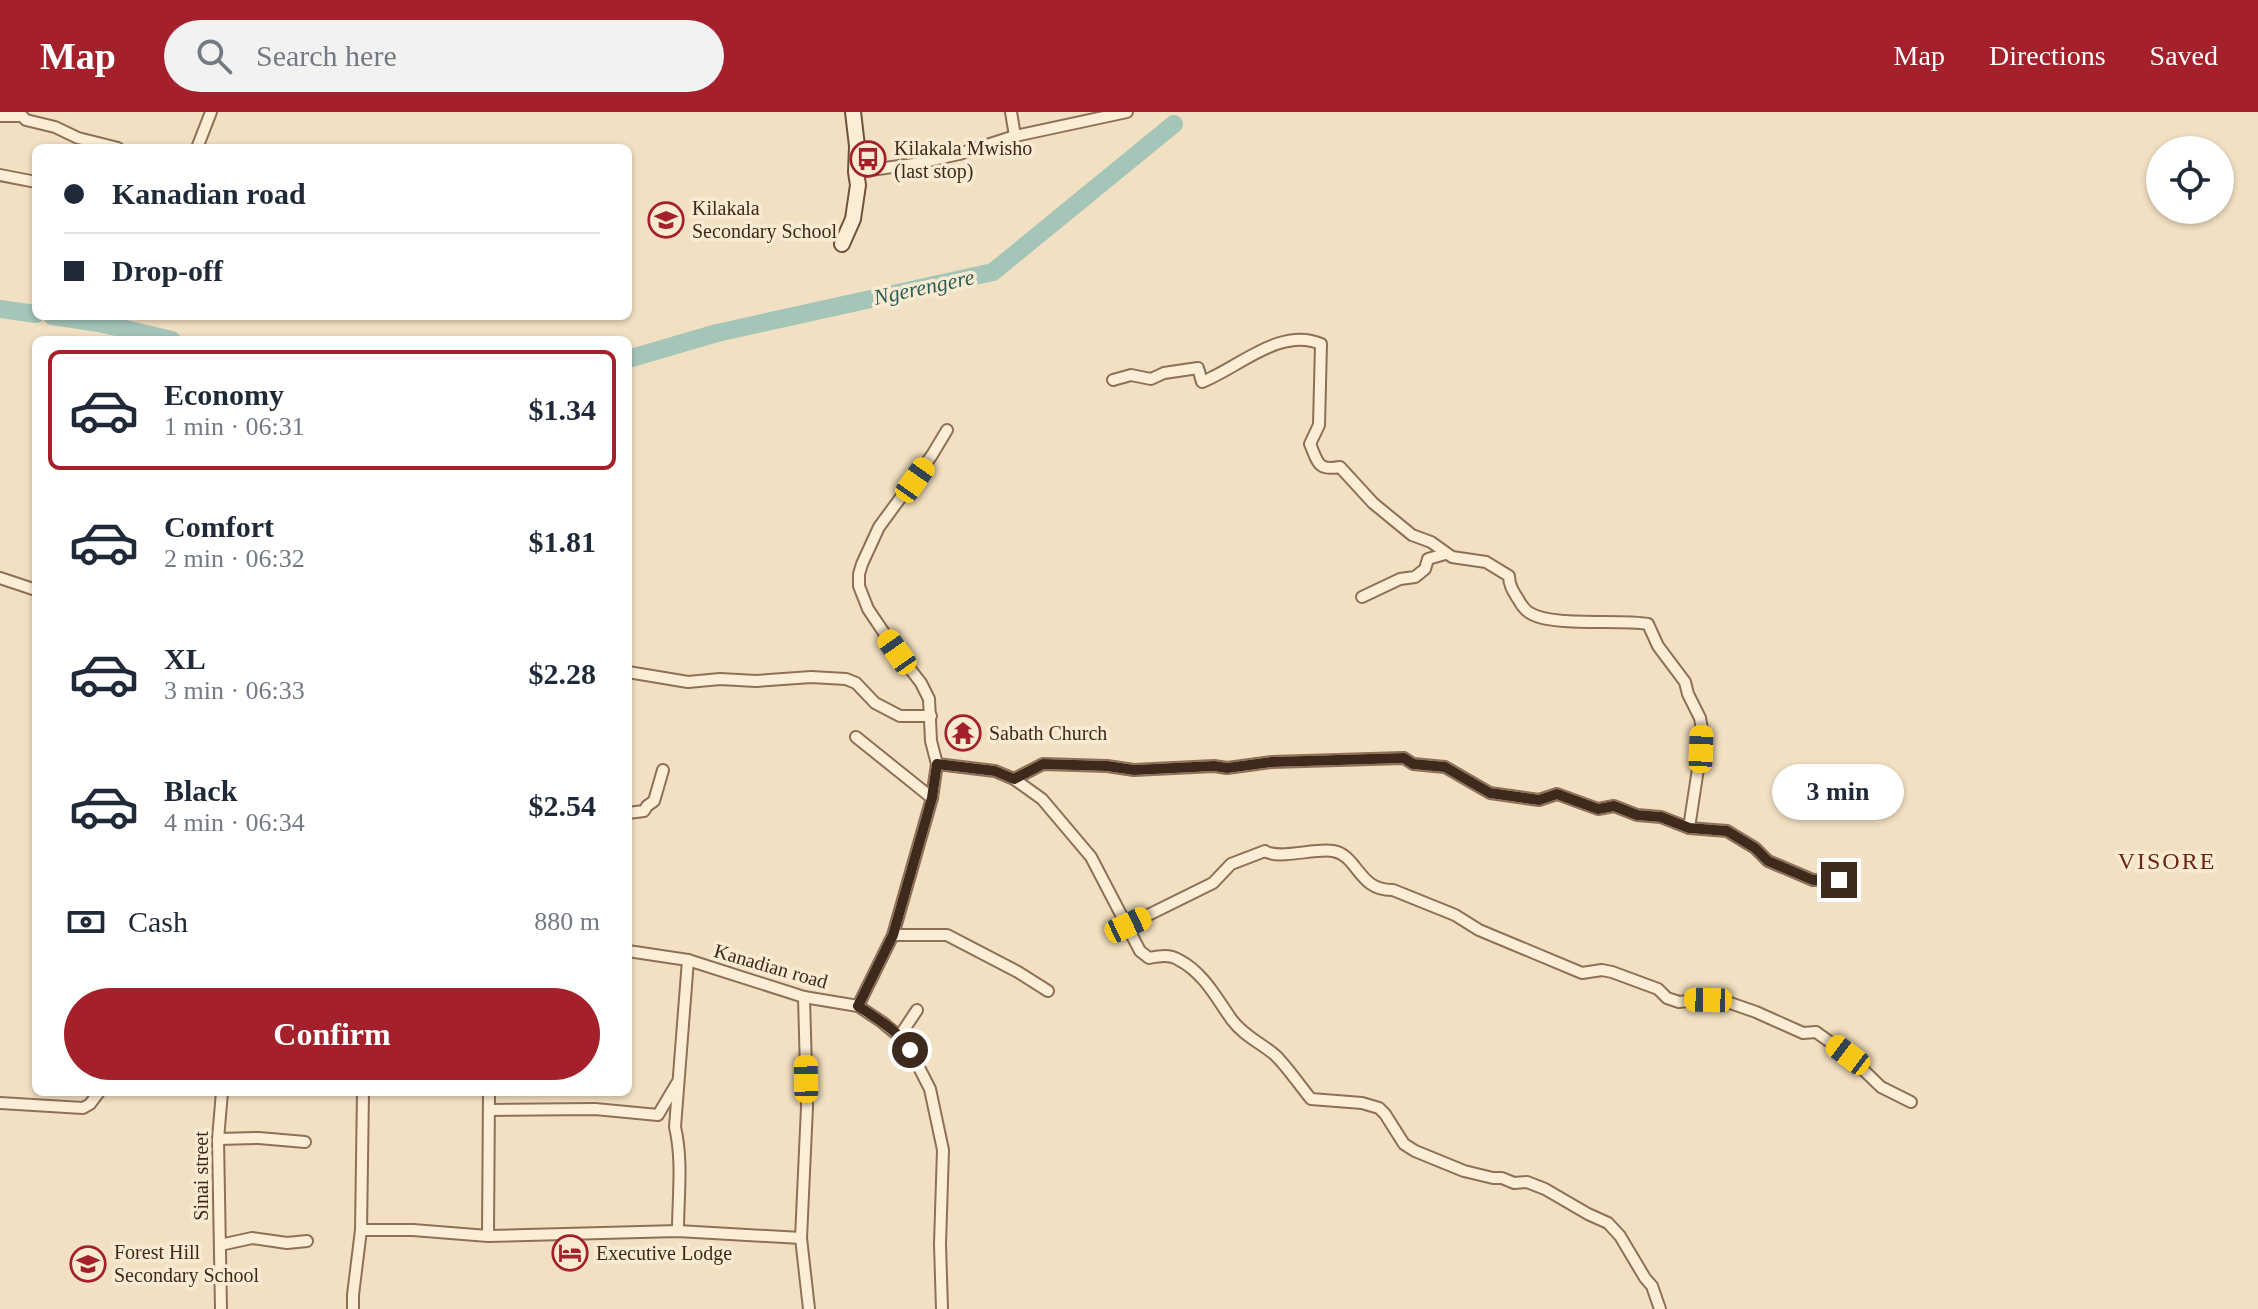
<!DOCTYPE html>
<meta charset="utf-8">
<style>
:root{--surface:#fff;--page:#f2f2f3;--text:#1f2937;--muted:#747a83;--line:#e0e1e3;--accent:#a4202b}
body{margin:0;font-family:Georgia,serif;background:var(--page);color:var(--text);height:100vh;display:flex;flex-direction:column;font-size:30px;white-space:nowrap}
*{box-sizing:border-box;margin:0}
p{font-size:26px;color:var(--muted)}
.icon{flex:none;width:44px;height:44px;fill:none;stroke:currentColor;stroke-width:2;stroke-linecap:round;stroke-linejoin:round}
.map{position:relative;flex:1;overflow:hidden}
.details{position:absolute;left:32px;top:224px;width:600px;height:760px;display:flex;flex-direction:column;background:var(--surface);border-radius:12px;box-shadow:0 2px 6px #0004}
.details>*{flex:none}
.guide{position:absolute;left:32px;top:32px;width:600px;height:176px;border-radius:12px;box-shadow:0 2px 6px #0004;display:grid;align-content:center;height:176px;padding:0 32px;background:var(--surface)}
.controls{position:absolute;left:2146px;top:24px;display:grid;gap:16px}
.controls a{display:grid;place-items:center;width:88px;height:88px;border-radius:50%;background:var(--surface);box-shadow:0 2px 6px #0004;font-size:40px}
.end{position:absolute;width:36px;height:36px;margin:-18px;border:10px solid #3d2a1d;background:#fff;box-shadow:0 0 0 4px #fff}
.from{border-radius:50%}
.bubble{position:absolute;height:56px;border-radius:28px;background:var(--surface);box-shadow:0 2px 6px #0004;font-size:26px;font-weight:700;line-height:56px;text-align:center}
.car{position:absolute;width:24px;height:48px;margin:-24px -12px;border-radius:10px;box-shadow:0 0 6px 2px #0007;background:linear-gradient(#f5c518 24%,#345 0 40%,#f5c518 0 76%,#345 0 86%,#f5c518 0)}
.guide b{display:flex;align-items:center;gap:28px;height:76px;font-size:30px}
.guide b+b{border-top:2px solid var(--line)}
.guide i{width:20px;height:20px;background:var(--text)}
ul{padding:14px 0 0;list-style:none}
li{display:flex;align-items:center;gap:24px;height:120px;margin:0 16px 12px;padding:0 16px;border:4px solid transparent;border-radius:12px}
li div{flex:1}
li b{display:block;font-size:30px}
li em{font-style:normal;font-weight:700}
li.current{border-color:var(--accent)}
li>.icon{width:72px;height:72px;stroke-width:1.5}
.pay{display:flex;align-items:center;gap:20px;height:88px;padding:0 32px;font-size:30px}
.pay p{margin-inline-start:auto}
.action{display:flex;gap:16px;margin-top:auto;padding:16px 32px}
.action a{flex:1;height:92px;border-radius:48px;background:var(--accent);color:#fff;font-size:32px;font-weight:700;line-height:92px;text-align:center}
header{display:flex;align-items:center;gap:48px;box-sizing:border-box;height:112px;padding:0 40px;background:var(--accent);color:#fff}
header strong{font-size:38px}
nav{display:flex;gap:44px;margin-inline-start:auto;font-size:28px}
.search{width:560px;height:72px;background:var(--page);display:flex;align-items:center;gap:20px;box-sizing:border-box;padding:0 28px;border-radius:44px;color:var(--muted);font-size:30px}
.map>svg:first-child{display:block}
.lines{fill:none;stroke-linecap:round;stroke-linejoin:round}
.river{stroke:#a5c5b9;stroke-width:18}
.street-casing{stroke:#8e7057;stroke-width:14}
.secondary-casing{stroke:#70513a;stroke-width:18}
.street{stroke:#fceed6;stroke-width:10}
.secondary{stroke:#fceed6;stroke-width:14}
.route{stroke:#3d2a1d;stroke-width:10}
.labels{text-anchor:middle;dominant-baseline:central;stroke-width:7;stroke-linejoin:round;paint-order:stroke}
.poi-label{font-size:20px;fill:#3d2a1d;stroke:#f9ebd2;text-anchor:start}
.street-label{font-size:20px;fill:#3d2a1d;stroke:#f9ebd2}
.water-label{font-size:22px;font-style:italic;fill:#2a5e57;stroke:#f9ebd2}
.quarter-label{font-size:24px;letter-spacing:2px;fill:#6e2317;stroke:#f9ebd2}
</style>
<header>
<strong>Map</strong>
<div class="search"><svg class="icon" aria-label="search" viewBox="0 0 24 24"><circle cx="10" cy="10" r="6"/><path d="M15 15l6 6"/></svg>Search here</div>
<nav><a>Map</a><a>Directions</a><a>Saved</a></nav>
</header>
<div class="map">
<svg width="2258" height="1197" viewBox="0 0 2258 1197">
<rect width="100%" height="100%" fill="#f2e0c2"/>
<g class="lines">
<!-- river -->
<g class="river">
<path d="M0 197 36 202"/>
<path d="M52 204 99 211 172 228"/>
<path d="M628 247 717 221 993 160 1174 12"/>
</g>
<defs>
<g id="street">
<path d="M1011 0 1015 24"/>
<path d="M0 4H22L26 8 55 15 78 26 118 36"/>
<path d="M197 36 211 0"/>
<path d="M856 60 914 52 959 42 1015 24 1127 0"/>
<path d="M0 63 36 70"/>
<path d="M1113 268 1131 263 1151 267 1164 261 1198 256 1202 270C1238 256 1281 214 1321 232L1319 313 1310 332C1318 350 1317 359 1340 355L1373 391 1412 423 1431 430 1452 445 1486 450 1509 464C1509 473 1513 479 1518 487 1521 492 1524 498 1530 501 1551 515 1619 507 1648 512L1658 534 1685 570 1688 582 1700 606 1702 617 1701 637 1689 716"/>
<path d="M0 466 36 478"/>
<path d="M1362 485 1400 467 1415 465 1425 457 1428 447 1445 442"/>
<path d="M628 560 688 570 720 567 756 569 811 565 846 567 856 571 875 591 900 604H931"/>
<path d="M856 625 932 686"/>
<path d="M937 652 995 659 1014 667 1042 687 1091 745 1140 839 1149 846C1159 844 1170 842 1179 848 1204 861 1217 887 1232 908 1244 924 1261 931 1275 943 1285 952 1301 975 1311 987L1362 991 1379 996 1385 1002 1404 1032 1415 1039 1464 1059 1493 1066H1502L1514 1071 1527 1070 1545 1077 1588 1102 1608 1111 1620 1124 1645 1166 1652 1174 1660 1197"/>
<path d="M1014 667 1043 652 1107 654 1134 658 1214 654 1227 656 1272 650 1404 646 1413 652 1445 655 1490 681 1539 688 1557 682 1598 697 1614 694 1637 703 1661 705 1689 716 1727 719 1755 736 1768 749 1813 768H1839"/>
<path d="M628 701 644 699 647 694 654 689 663 658"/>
<path d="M1128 813 1213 771 1231 752 1265 739C1277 748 1315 736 1333 739 1358 743 1358 779 1393 778L1455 803 1479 818 1582 861 1602 858 1612 860 1658 877 1667 886 1679 890 1716 886 1756 900 1803 921 1816 920 1848 943 1881 975 1911 990"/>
<path d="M893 823H947L1018 860 1048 879"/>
<path d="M628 839 688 848 804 885 858 894 882 910 906 930 930 977 943 1038 940 1132 942 1197"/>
<path d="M804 885 807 995 801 1126 809 1197"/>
<path d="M858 894 893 823 932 686 937 652 931 629 929 587 921 571 897 540 868 497 859 474V462L862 452 879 415 932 343 947 318"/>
<path d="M899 925 917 898"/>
<path d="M0 991 83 996 90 992 99 980"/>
<path d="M489 998 595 997 658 1003 677 971"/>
<path d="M218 1027 259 1026 305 1030"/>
<path d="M361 1118H413L488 1124 678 1119 801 1126"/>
<path d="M678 1119C678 1085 683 1049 675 1015L688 848"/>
<path d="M488 1124 489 980"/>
<path d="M220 1133 252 1126 287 1131 307 1129"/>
<path d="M221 1197 218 1027 222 980"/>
<path d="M353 1197V1183L361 1118 363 980"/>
</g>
<path id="secondary" d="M842 132 853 107 858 73 856 60 857 34 853 0"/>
</defs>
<!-- street casing -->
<use href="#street" class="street-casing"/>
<!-- secondary casing -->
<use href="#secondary" class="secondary-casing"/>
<!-- street -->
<use href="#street" class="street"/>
<!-- secondary -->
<use href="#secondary" class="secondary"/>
</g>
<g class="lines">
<!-- route -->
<path class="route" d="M910 938C900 920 876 906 858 894L893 823 932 686 937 652 995 659 1014 667 1043 652 1107 654 1134 658 1214 654 1227 656 1272 650 1404 646 1413 652 1445 655 1490 681 1539 688 1557 682 1598 697 1614 694 1637 703 1661 705 1689 716 1727 719 1755 736 1768 749 1813 768H1839"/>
</g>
<!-- icons -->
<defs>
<symbol id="bus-ring" viewBox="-11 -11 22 22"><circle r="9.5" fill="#f9ebd2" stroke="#a4202b" stroke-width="1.5"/><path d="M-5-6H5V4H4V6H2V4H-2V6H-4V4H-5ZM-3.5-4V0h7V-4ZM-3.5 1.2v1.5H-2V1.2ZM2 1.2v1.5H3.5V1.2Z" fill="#a4202b"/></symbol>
<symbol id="school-ring" viewBox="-11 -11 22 22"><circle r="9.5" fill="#f9ebd2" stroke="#a4202b" stroke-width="1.5"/><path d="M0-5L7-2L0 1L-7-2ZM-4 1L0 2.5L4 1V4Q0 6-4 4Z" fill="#a4202b"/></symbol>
<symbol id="temple-ring" viewBox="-11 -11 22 22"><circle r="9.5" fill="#f9ebd2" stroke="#a4202b" stroke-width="1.5"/><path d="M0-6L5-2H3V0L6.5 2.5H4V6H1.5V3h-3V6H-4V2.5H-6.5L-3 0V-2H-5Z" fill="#a4202b"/></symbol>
<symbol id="hotel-ring" viewBox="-11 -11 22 22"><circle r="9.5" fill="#f9ebd2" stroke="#a4202b" stroke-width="1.5"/><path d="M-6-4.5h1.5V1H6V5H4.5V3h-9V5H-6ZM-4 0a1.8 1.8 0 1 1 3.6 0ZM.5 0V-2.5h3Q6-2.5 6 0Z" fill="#a4202b"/></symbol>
</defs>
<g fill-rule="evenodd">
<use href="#bus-ring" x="848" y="27" width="40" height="40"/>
<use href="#school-ring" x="646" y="88" width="40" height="40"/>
<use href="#temple-ring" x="943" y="601" width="40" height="40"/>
<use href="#hotel-ring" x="550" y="1121" width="40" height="40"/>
<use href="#school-ring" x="68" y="1132" width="40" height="40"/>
</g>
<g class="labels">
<!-- poi labels -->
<g class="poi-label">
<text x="894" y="36">Kilakala Mwisho<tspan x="894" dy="23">(last stop)</tspan></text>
<text x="692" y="96">Kilakala<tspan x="692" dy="23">Secondary School</tspan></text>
<text x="989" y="621">Sabath Church</text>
<text x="114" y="1140">Forest Hill<tspan x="114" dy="23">Secondary School</tspan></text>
<text x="596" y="1141">Executive Lodge</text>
</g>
<!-- street labels -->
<g class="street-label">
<text transform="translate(771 854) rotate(16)">Kanadian road</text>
<text transform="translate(201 1064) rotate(-90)">Sinai street</text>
</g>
<!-- water labels -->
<g class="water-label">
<text transform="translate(924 175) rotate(-12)">Ngerengere</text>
</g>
<!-- quarter labels -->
<g class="quarter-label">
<text x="2167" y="749">VISORE</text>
</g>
</g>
</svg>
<div class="controls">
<a><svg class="icon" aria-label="locate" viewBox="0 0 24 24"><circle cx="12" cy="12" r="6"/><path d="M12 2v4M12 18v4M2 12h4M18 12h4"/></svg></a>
</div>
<i class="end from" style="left:910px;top:938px"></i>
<i class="end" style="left:1839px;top:768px"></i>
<div class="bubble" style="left:1772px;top:652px;width:132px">3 min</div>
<i class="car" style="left:915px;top:368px;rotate:35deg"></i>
<i class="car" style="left:897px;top:540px;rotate:325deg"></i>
<i class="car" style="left:1701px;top:637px;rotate:2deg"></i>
<i class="car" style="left:1128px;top:813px;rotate:65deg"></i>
<i class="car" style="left:1708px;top:888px;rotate:271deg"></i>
<i class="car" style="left:1848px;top:943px;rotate:307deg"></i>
<i class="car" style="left:806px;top:967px;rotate:359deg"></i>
<div class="guide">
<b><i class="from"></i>Kanadian road</b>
<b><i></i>Drop-off</b>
</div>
<section class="details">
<ul>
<li class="current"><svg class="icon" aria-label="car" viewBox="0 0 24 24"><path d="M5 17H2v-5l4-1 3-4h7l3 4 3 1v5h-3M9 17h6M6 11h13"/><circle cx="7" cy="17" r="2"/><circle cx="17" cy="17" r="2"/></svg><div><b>Economy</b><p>1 min · 06:31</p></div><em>$1.34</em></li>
<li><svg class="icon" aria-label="car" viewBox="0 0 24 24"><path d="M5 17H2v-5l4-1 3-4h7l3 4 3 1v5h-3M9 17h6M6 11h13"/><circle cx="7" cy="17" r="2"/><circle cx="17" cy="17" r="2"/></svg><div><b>Comfort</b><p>2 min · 06:32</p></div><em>$1.81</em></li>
<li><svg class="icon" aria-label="car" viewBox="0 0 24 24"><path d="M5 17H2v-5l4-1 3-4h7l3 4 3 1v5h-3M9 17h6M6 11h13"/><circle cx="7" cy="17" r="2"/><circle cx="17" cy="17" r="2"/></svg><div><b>XL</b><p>3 min · 06:33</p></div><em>$2.28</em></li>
<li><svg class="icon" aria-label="car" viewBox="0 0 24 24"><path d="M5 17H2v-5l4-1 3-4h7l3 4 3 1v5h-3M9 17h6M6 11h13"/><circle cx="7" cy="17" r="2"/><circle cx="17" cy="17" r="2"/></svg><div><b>Black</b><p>4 min · 06:34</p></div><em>$2.54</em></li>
</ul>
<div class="pay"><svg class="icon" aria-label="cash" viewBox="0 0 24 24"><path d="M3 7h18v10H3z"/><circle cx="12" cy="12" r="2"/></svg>Cash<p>880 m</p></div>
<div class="action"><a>Confirm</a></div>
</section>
</div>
